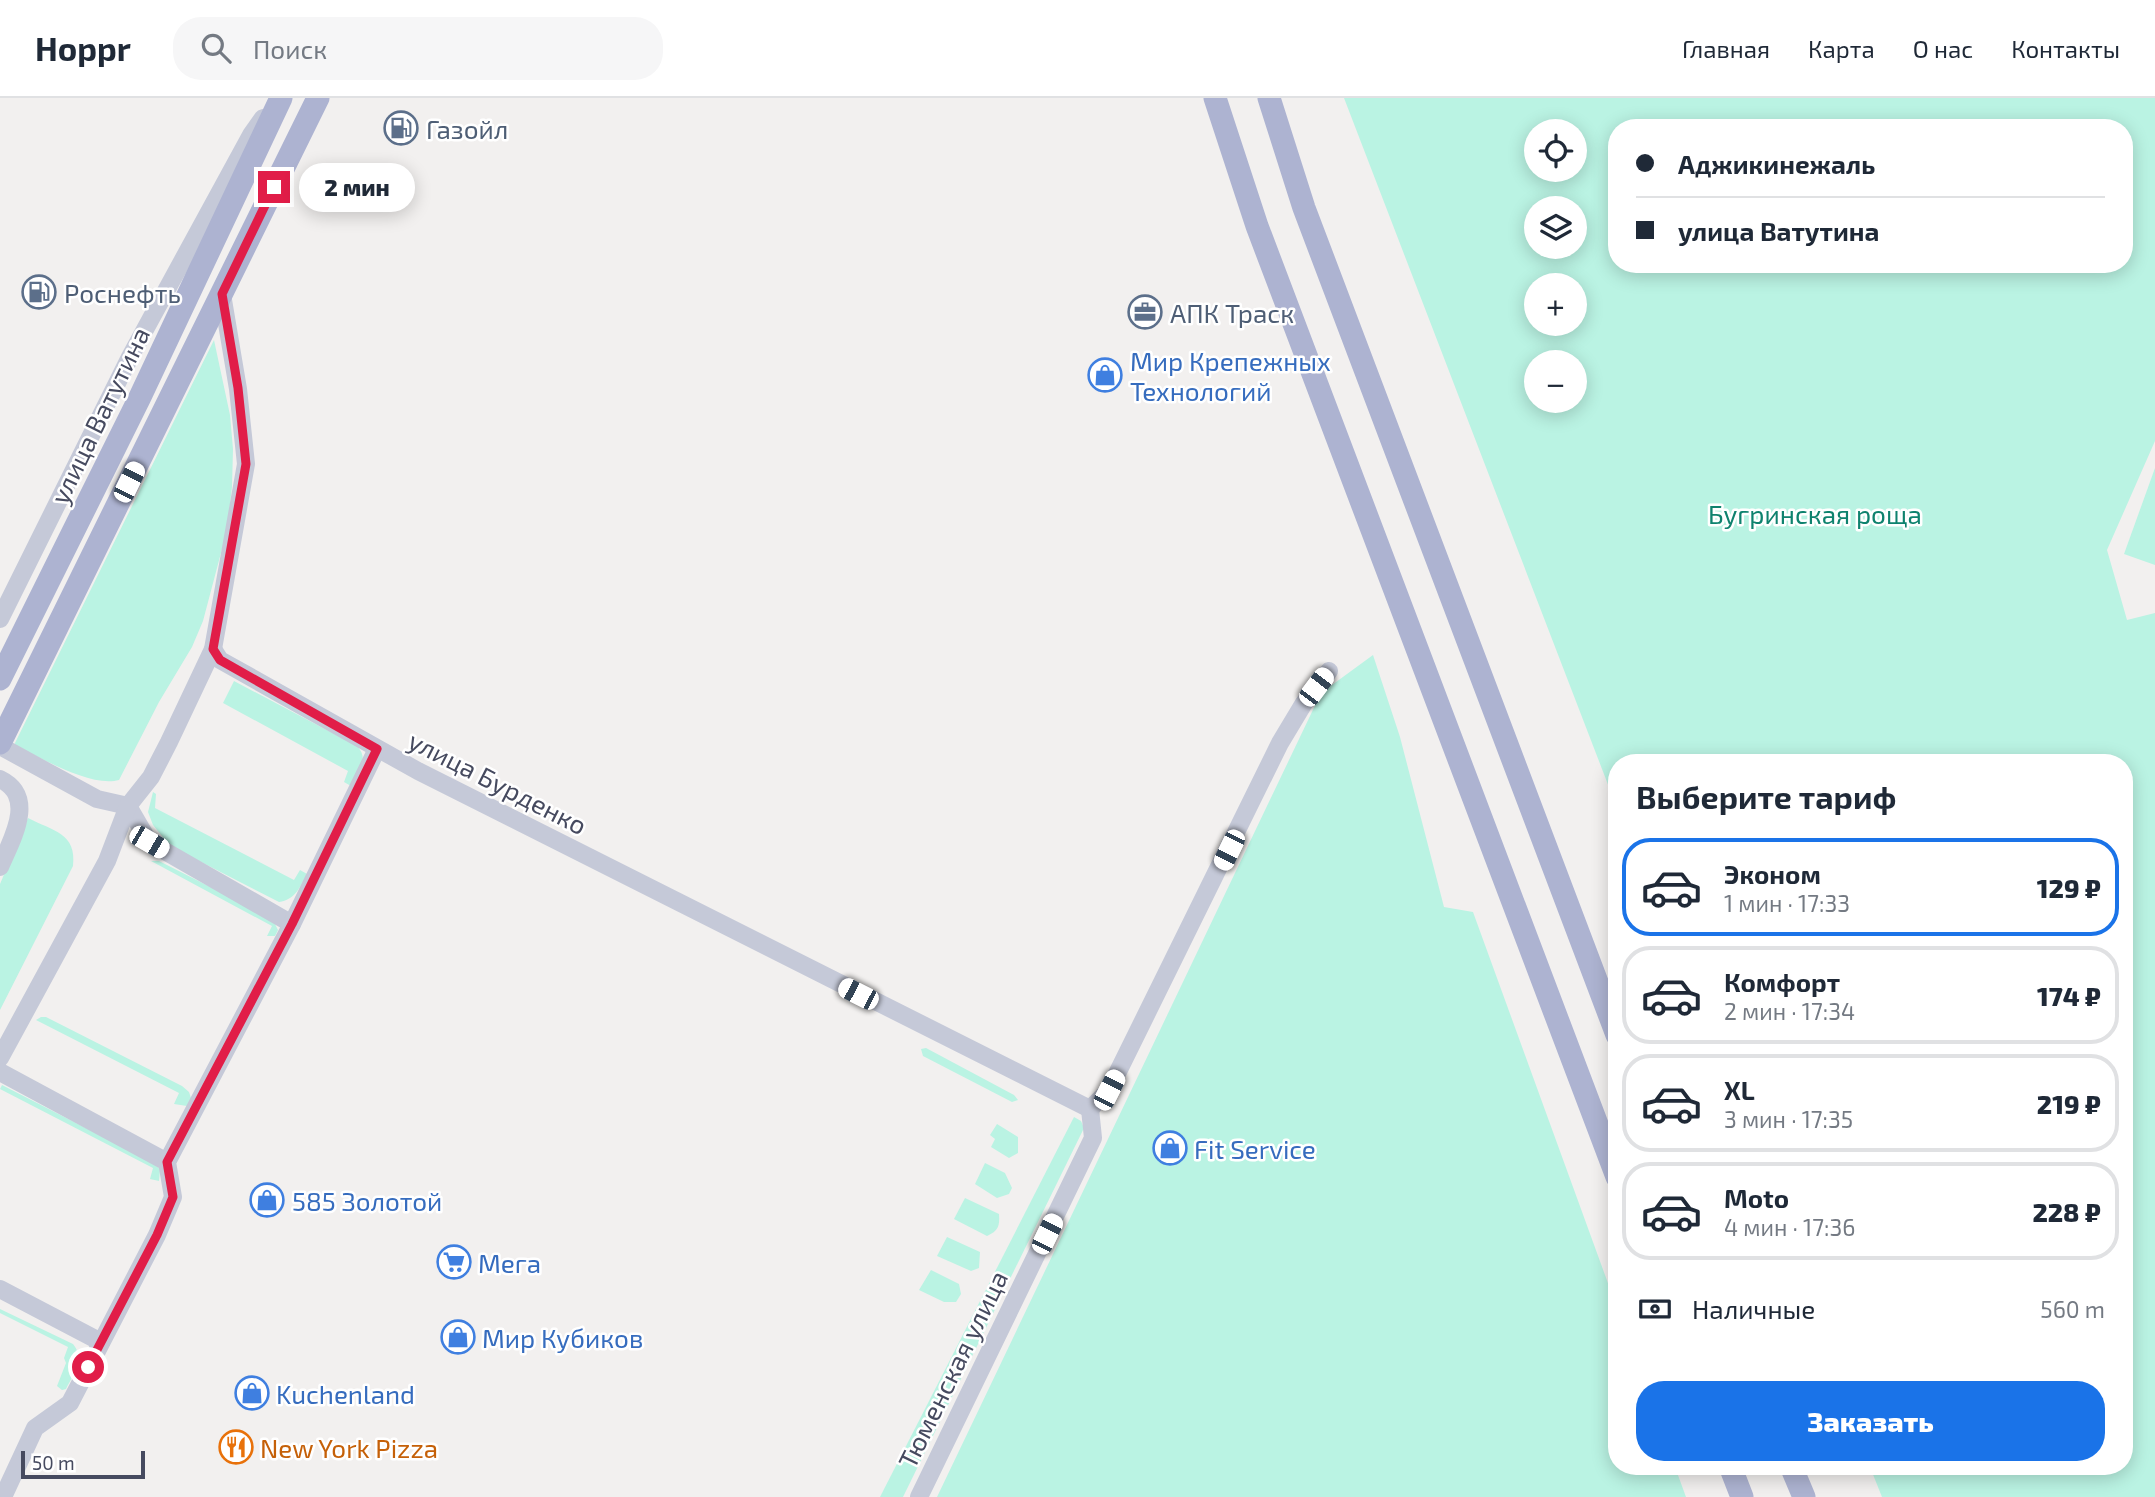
<!DOCTYPE html>
<html lang="ru">
<meta charset="utf-8">
<style>
:root{--surface:#fff;--page:#f6f6f7;--text:#1f2937;--muted:#747a83;--line:#e0e1e3;--accent:#1a73e8}
body{margin:0;font-family:"Exo 2",sans-serif;background:var(--page);color:var(--text);height:100vh;display:flex;flex-direction:column;font-size:26px;white-space:nowrap}
*{box-sizing:border-box;margin:0}
p{font-size:23px;color:var(--muted)}
.icon{flex:none;width:38px;height:38px;fill:none;stroke:currentColor;stroke-width:2;stroke-linecap:round;stroke-linejoin:round}
.map{position:relative;flex:1;overflow:hidden}
.sheet{position:absolute;left:1608px;top:656px;width:525px;height:721px;display:flex;flex-direction:column;background:var(--surface);border-radius:28px;box-shadow:0 4px 18px #0003}
.sheet>*{flex:none}
.guide{position:absolute;left:1608px;top:21px;width:525px;height:154px;border-radius:28px;box-shadow:0 4px 18px #0003;display:grid;align-content:center;height:154px;padding:0 28px;background:var(--surface)}
.controls{position:absolute;left:1524px;top:21px;display:grid;gap:14px}
.controls a{display:grid;place-items:center;width:63px;height:63px;border-radius:50%;background:var(--surface);box-shadow:0 4px 18px #0003;font-size:35px}
.scale{position:absolute;left:21px;bottom:18px;width:124px;box-sizing:border-box;padding-left:7px;border:4px solid #464a5f;border-top:0;font-size:19px;line-height:24px;white-space:nowrap;color:#464a5f;-webkit-text-stroke:5px #fff;paint-order:stroke}
.end{position:absolute;width:32px;height:32px;margin:-16px;border:9px solid #e11d48;background:#fff;box-shadow:0 0 0 4px #fff}
.from{border-radius:50%}
.bubble{position:absolute;height:49px;border-radius:24px;background:var(--surface);box-shadow:0 4px 18px #0003;font-size:23px;font-weight:800;line-height:49px;text-align:center}
.car{position:absolute;width:21px;height:42px;margin:-21px -10px;border-radius:9px;box-shadow:0 0 5px 2px #0007;background:linear-gradient(#fff 24%,#345 0 40%,#fff 0 76%,#345 0 86%,#fff 0)}
.guide b{display:flex;align-items:center;gap:24px;height:66px;font-size:26px}
.guide b+b{border-top:2px solid var(--line)}
.guide i{width:18px;height:18px;background:var(--text)}
ul{padding:0;list-style:none}
li{display:flex;align-items:center;gap:21px;height:98px;margin:0 14px 10px;padding:0 14px;border:4px solid var(--line);border-radius:28px}
li div{flex:1}
li b{display:block;font-size:26px}
li em{font-style:normal;font-weight:800}
li.on{border-color:var(--accent)}
li>.icon{width:63px;height:63px;stroke-width:1.5}
h2{padding:0 28px;font-size:32px;line-height:84px}
.pay{display:flex;align-items:center;gap:18px;height:77px;padding:0 28px;font-size:26px}
.pay p{margin-inline-start:auto}
.cta{display:flex;gap:14px;margin-top:auto;padding:14px 28px}
.cta a{flex:1;height:80px;border-radius:28px;background:var(--accent);color:#fff;font-size:28px;font-weight:800;line-height:80px;text-align:center}
header{display:flex;align-items:center;gap:42px;box-sizing:border-box;height:98px;padding:0 35px;background:var(--surface);border-bottom:2px solid var(--line)}
header strong{font-size:33px}
nav{display:flex;gap:38px;margin-inline-start:auto;font-size:24px}
.search{width:490px;height:63px;background:var(--page);display:flex;align-items:center;gap:18px;box-sizing:border-box;padding:0 24px;border-radius:28px;color:var(--muted);font-size:26px}
.map>svg:first-child{display:block}
.green{fill:#baf3e3;fill-rule:evenodd}
.lines{fill:none;stroke-linecap:round;stroke-linejoin:round}
.minor{stroke:#c5c9d8;stroke-width:18}
.major{stroke:#adb3d1;stroke-width:23}
.route{stroke:#e11d48;stroke-width:9}
.labels{text-anchor:middle;dominant-baseline:central;stroke-width:5;stroke-linejoin:round;paint-order:stroke}
.service-label{font-size:26px;fill:#4e5e75;stroke:#fff;text-anchor:start}
.shop-label{font-size:26px;fill:#366cbe;stroke:#fff;text-anchor:start}
.street-label{font-size:26px;fill:#464a5f;stroke:#fff}
.park-label{font-size:26px;fill:#0e826e;stroke:#fff}
.food-label{font-size:26px;fill:#c56008;stroke:#fff;text-anchor:start}
</style>
<header>
<strong>Hoppr</strong>
<div class="search"><svg class="icon" aria-label="search" viewBox="0 0 24 24"><circle cx="10" cy="10" r="6"/><path d="M15 15l6 6"/></svg>Поиск</div>
<nav><a>Главная</a><a>Карта</a><a>О нас</a><a>Контакты</a></nav>
</header>
<div class="map">
<svg width="2155" height="1399" viewBox="0 0 2155 1399">
<rect width="100%" height="100%" fill="#f2f0ef"/>
<!-- green -->
<g class="green">
<path d="M1344 0H2155V343L2107 452 2127 522 2155 515V1399H1882L1870 1369 2124 1368V665H1617V710ZM1617 30H2124V166H1617ZM1536 33H1575V72H1536ZM1536 110H1575V149H1536ZM1536 187H1575V226H1536ZM1536 264H1575V303H1536Z"/>
<path d="M214 242 230 317 233 351 232 389 227 432 203 523 192 549 159 604 119 682C91 690 40 659 14 647Z"/>
<path d="M2155 370V467L2124 456Z"/>
<path d="M1373 557 1400 639 1444 809 1473 814 1617 1210V1368L1675 1369 1686 1399H937L1321 595Z"/>
<path d="M234 583 357 648C370 661 358 674 351 688L344 684 348 673 223 605Z"/>
<path d="M153 694 156 696 155 710 294 782 300 772 307 776C300 789 295 802 279 804L170 748 153 727 148 714Z"/>
<path d="M28 720C53 733 77 735 73 768L0 912V786Z"/>
<path d="M151 763H159L272 820 278 832 275 838H267L272 828Z"/>
<path d="M41 919H46L182 988 189 994 191 1000 187 1008 174 1006 179 995 36 922Z"/>
<path d="M926 950 1014 997 1018 1002 1012 1004 923 958 921 951Z"/>
<path d="M2 987 156 1066 160 1072 159 1083 150 1081 153 1070 0 991Z"/>
<path d="M1074 1019 1081 1023 1084 1030 903 1399H880Z"/>
<path d="M997 1026 1018 1039V1055L1009 1060 991 1049 995 1041 990 1037Z"/>
<path d="M985 1065 1005 1075 1012 1090 1009 1096 997 1100 975 1086Z"/>
<path d="M965 1100 999 1116C1000 1128 998 1133 987 1138L954 1121Z"/>
<path d="M947 1139 980 1154 979 1170 971 1173 937 1158Z"/>
<path d="M931 1172 959 1186 961 1196 956 1204H944L919 1192Z"/>
<path d="M0 1211 73 1246C86 1262 74 1275 66 1291L62 1292 57 1288 66 1265 64 1260 68 1249 0 1215Z"/>
</g>
<g class="lines">
<!-- minor -->
<g class="minor">
<path d="M0 521 130 259 251 37 263 20"/>
<path d="M213 551 220 562 418 673 1090 1011"/>
<path d="M0 648 97 701 128 708 149 744 292 826"/>
<path d="M0 681C37 699 12 741 0 769"/>
<path d="M0 960 107 763 128 708 151 679 169 644 213 551 246 366 238 291 222 196"/>
<path d="M0 974 167 1064"/>
<path d="M1090 1011 1109 992 1280 645 1304 605 1329 573"/>
<path d="M0 1191 101 1244"/>
<path d="M3 1399 35 1330 70 1305 157 1137 173 1099 167 1064 292 826 377 651"/>
<path d="M919 1399 1093 1040 1090 1011"/>
</g>
<!-- major -->
<g class="major">
<path d="M1215 0 1257 128 1617 1079"/>
<path d="M1269 0 1304 110 1617 937"/>
<path d="M0 581 140 299 281 0"/>
<path d="M0 645 318 0"/>
<path d="M1730 1368 1742 1399"/>
<path d="M1791 1368 1804 1399"/>
</g>
</g>
<g class="lines">
<!-- route -->
<path class="route" d="M88 1269 157 1137 173 1099 167 1064 292 826 377 651 220 562 213 551 246 366 238 290 222 196 274 89"/>
</g>
<!-- icons -->
<defs>
<symbol id="fuel-ring" viewBox="-11 -11 22 22"><circle r="9.5" fill="#fff" stroke="#5c6f8a" stroke-width="1.5"/><path d="M-5.5-6h7V0h2V4h1.3V-2.5L3-4.5l.8-.8L6-3V5H2.5V1h-1V6h-7ZM-4.2-4.7v3.2H.2V-4.7Z" fill="#5c6f8a"/></symbol>
<symbol id="office-ring" viewBox="-11 -11 22 22"><circle r="9.5" fill="#fff" stroke="#5c6f8a" stroke-width="1.5"/><path d="M-6-3h4V-5.5h4V-3h4V5H-6ZM-1-4.5V-3h2v-1.5ZM-6 0V1H6V0Z" fill="#5c6f8a"/></symbol>
<symbol id="shop-ring" viewBox="-11 -11 22 22"><circle r="9.5" fill="#fff" stroke="#3f7fe0" stroke-width="1.5"/><path d="M-5-2.5h2.3a2.7 3.5 0 0 1 5.4 0H5L5.5 6h-11ZM-1.5-2.5h3a1.5 2.3 0 0 0-3 0Z" fill="#3f7fe0"/></symbol>
<symbol id="supermarket-ring" viewBox="-11 -11 22 22"><circle r="9.5" fill="#fff" stroke="#3f7fe0" stroke-width="1.5"/><path d="M-6-5.5h2.5l.6 2H6L4.5 2H-2.5L-4.4-4H-6ZM-1.5 3.2a1.3 1.3 0 1 0 .1 0ZM3 3.2a1.3 1.3 0 1 0 .1 0Z" fill="#3f7fe0"/></symbol>
<symbol id="restaurant-ring" viewBox="-11 -11 22 22"><circle r="9.5" fill="#fff" stroke="#e8710a" stroke-width="1.5"/><path d="M-5-6h1v4h1v-4h1v4h1v-4h1v5L-1.5 .5V6h-2V.5L-5-1ZM5-6V6H3V1.5H1.5Q1.5-4 5-6Z" fill="#e8710a"/></symbol>
</defs>
<g fill-rule="evenodd">
<use href="#fuel-ring" x="382" y="11" width="38" height="38"/>
<use href="#fuel-ring" x="20" y="175" width="38" height="38"/>
<use href="#office-ring" x="1126" y="195" width="38" height="38"/>
<use href="#shop-ring" x="1086" y="258" width="38" height="38"/>
<use href="#shop-ring" x="1151" y="1031" width="38" height="38"/>
<use href="#shop-ring" x="248" y="1083" width="38" height="38"/>
<use href="#supermarket-ring" x="435" y="1145" width="38" height="38"/>
<use href="#shop-ring" x="439" y="1220" width="38" height="38"/>
<use href="#shop-ring" x="233" y="1276" width="38" height="38"/>
<use href="#restaurant-ring" x="217" y="1330" width="38" height="38"/>
</g>
<g class="labels">
<!-- service labels -->
<g class="service-label">
<text x="426" y="30">Газойл</text>
<text x="64" y="194">Роснефть</text>
<text x="1170" y="214">АПК Траск</text>
</g>
<!-- shop labels -->
<g class="shop-label">
<text x="1130" y="262">Мир Крепежных<tspan x="1130" dy="30">Технологий</tspan></text>
<text x="1194" y="1050">Fit Service</text>
<text x="292" y="1102">585 Золотой</text>
<text x="478" y="1164">Мега</text>
<text x="482" y="1239">Мир Кубиков</text>
<text x="276" y="1295">Kuchenland</text>
</g>
<!-- street labels -->
<g class="street-label">
<text transform="translate(99 317) rotate(-64)">улица Ватутина</text>
<text transform="translate(498 684) rotate(27)">улица Бурденко</text>
<text transform="translate(952 1271) rotate(-64)">Тюменская улица</text>
</g>
<!-- park labels -->
<g class="park-label">
<text x="1815" y="415">Бугринская роща</text>
</g>
<!-- food labels -->
<g class="food-label">
<text x="260" y="1349">New York Pizza</text>
</g>
</g>
</svg>
<div class="controls">
<a><svg class="icon" aria-label="locate" viewBox="0 0 24 24"><circle cx="12" cy="12" r="6"/><path d="M12 2v4M12 18v4M2 12h4M18 12h4"/></svg></a>
<a><svg class="icon" aria-label="layers" viewBox="0 0 24 24"><path d="M12 4l9 5-9 5-9-5zM3 14l9 5 9-5"/></svg></a>
<a>+</a>
<a>−</a>
</div>
<div class="scale">50 m</div>
<i class="end from" style="left:88px;top:1269px"></i>
<i class="end" style="left:274px;top:89px"></i>
<div class="bubble" style="left:299px;top:65px;width:116px">2 мин</div>
<i class="car" style="left:129px;top:384px;rotate:26deg"></i>
<i class="car" style="left:1316px;top:589px;rotate:37deg"></i>
<i class="car" style="left:149px;top:744px;rotate:120deg"></i>
<i class="car" style="left:1229px;top:752px;rotate:206deg"></i>
<i class="car" style="left:858px;top:896px;rotate:297deg"></i>
<i class="car" style="left:1109px;top:992px;rotate:27deg"></i>
<i class="car" style="left:1047px;top:1136px;rotate:26deg"></i>
<div class="guide">
<b><i class="from"></i>Аджикинежаль</b>
<b><i></i>улица Ватутина</b>
</div>
<section class="sheet">
<h2>Выберите тариф</h2>
<ul>
<li class="on"><svg class="icon" aria-label="car" viewBox="0 0 24 24"><path d="M5 17H2v-5l4-1 3-4h7l3 4 3 1v5h-3M9 17h6M6 11h13"/><circle cx="7" cy="17" r="2"/><circle cx="17" cy="17" r="2"/></svg><div><b>Эконом</b><p>1 мин · 17:33</p></div><em>129 ₽</em></li>
<li><svg class="icon" aria-label="car" viewBox="0 0 24 24"><path d="M5 17H2v-5l4-1 3-4h7l3 4 3 1v5h-3M9 17h6M6 11h13"/><circle cx="7" cy="17" r="2"/><circle cx="17" cy="17" r="2"/></svg><div><b>Комфорт</b><p>2 мин · 17:34</p></div><em>174 ₽</em></li>
<li><svg class="icon" aria-label="car" viewBox="0 0 24 24"><path d="M5 17H2v-5l4-1 3-4h7l3 4 3 1v5h-3M9 17h6M6 11h13"/><circle cx="7" cy="17" r="2"/><circle cx="17" cy="17" r="2"/></svg><div><b>XL</b><p>3 мин · 17:35</p></div><em>219 ₽</em></li>
<li><svg class="icon" aria-label="car" viewBox="0 0 24 24"><path d="M5 17H2v-5l4-1 3-4h7l3 4 3 1v5h-3M9 17h6M6 11h13"/><circle cx="7" cy="17" r="2"/><circle cx="17" cy="17" r="2"/></svg><div><b>Moto</b><p>4 мин · 17:36</p></div><em>228 ₽</em></li>
</ul>
<div class="pay"><svg class="icon" aria-label="cash" viewBox="0 0 24 24"><path d="M3 7h18v10H3z"/><circle cx="12" cy="12" r="2"/></svg>Наличные<p>560 m</p></div>
<div class="cta"><a>Заказать</a></div>
</section>
</div>
